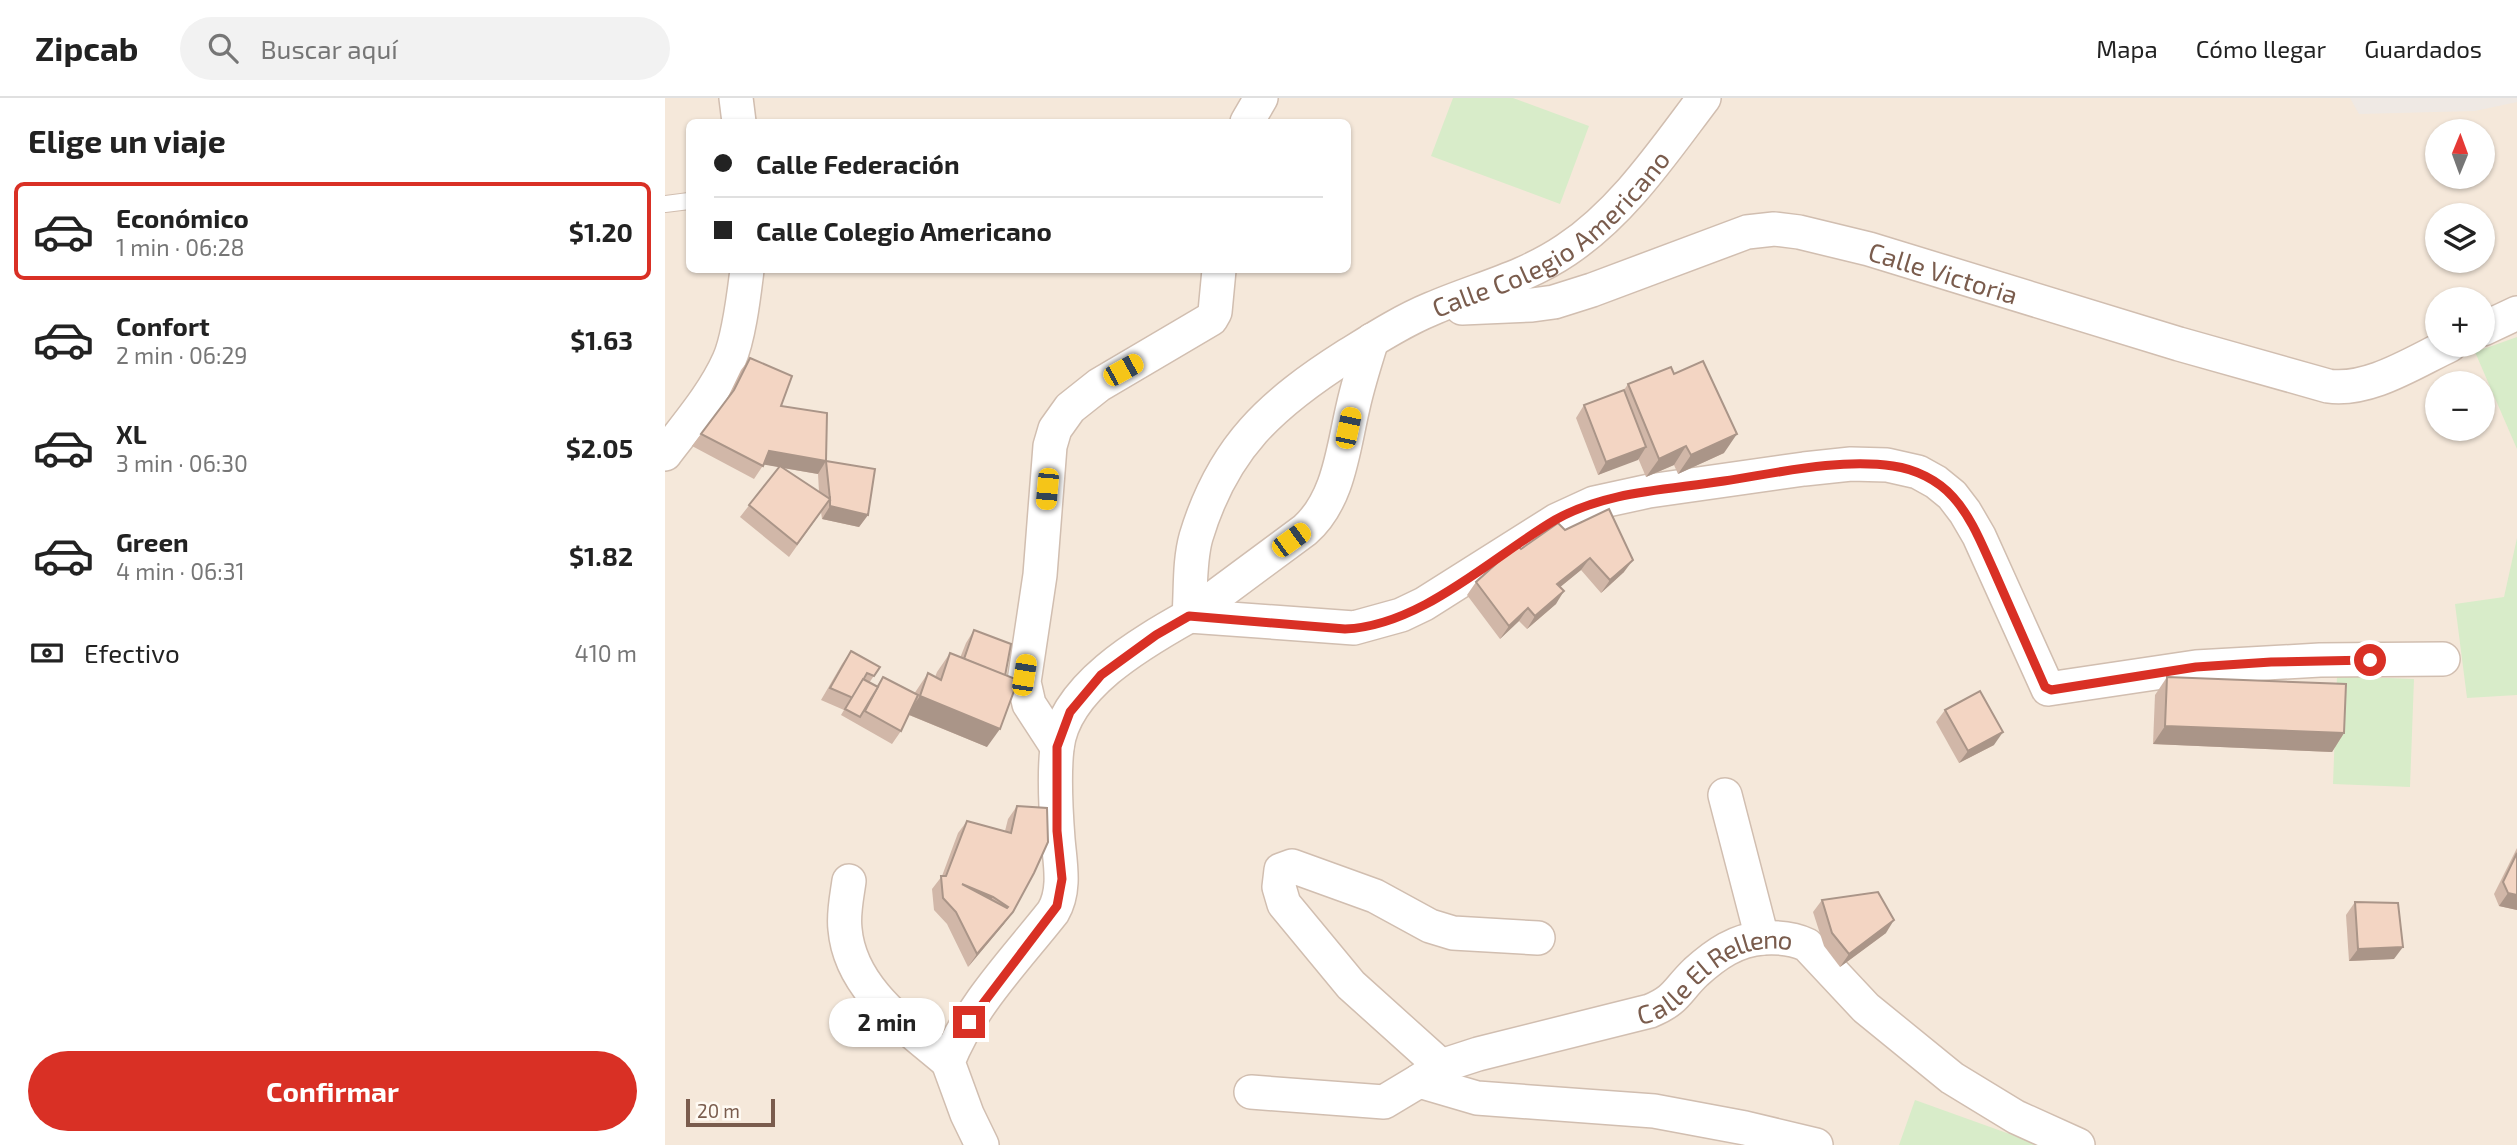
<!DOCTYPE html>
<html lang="es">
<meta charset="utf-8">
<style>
:root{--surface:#fff;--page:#f2f2f2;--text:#222;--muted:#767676;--line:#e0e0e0;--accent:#d93025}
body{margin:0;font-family:"Exo 2",sans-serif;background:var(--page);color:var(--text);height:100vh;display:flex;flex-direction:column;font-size:26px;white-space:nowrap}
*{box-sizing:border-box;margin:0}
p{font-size:23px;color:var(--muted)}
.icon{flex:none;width:38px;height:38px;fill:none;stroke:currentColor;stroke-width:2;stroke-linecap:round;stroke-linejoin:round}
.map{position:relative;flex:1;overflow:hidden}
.details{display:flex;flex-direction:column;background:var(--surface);width:665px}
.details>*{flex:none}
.top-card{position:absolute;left:21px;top:21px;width:665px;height:154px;border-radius:10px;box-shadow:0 2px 5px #0004;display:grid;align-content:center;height:154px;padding:0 28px;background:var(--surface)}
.needle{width:46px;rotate:1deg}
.tools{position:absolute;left:1760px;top:21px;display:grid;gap:14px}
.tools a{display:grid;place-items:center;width:70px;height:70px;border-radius:50%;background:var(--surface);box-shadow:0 2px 5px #0004;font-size:35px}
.scale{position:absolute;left:21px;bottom:18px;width:89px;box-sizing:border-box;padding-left:7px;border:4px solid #7a5c4d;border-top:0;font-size:19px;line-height:24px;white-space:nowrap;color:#7a5c4d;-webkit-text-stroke:5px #fffaf3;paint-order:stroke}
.end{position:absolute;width:32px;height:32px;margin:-16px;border:9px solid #d93025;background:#fff;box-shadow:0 0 0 4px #fff}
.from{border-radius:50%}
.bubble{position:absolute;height:49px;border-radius:24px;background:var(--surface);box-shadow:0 2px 5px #0004;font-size:23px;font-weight:700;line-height:49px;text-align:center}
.car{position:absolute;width:21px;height:42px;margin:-21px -10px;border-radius:9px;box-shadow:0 0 5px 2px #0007;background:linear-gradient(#f5c518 24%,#345 0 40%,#f5c518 0 76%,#345 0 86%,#f5c518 0)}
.top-card b{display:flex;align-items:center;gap:24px;height:66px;font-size:26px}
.top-card b+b{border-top:2px solid var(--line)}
.top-card i{width:18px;height:18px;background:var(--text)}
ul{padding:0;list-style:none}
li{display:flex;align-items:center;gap:21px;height:98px;margin:0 14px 10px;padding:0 14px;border:4px solid transparent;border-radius:10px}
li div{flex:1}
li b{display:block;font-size:26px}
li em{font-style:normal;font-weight:700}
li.on{border-color:var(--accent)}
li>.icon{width:63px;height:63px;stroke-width:1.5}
h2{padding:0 28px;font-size:32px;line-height:84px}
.pay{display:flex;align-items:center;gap:18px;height:77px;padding:0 28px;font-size:26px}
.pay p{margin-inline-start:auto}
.action{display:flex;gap:14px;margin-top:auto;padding:14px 28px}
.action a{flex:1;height:80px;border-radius:42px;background:var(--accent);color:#fff;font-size:28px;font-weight:700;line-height:80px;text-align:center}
header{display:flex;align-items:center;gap:42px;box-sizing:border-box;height:98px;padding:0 35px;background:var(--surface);border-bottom:2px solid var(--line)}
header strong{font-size:33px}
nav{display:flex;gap:38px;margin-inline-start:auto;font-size:24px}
.search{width:490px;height:63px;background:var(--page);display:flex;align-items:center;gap:18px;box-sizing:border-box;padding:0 24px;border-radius:38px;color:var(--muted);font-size:26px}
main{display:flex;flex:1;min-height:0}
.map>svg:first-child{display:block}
.residential{fill:#f5e8da;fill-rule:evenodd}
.industrial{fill:#efe9e4}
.green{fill:#d8ecc9}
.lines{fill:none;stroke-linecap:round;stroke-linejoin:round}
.lane-casing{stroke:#d1beb0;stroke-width:18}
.street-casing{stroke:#d1beb0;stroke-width:36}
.lane{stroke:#fff;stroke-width:16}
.street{stroke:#fff;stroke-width:33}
.wall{fill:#d1b7a8}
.shaded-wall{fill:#aa9588}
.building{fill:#f3d5c3;stroke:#aa9588;stroke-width:2;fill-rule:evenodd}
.route{stroke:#d93025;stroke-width:9}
.labels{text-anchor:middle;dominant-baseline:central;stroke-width:7;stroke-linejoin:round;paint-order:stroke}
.street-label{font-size:26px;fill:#7a5c4d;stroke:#fffaf3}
</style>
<header>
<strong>Zipcab</strong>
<div class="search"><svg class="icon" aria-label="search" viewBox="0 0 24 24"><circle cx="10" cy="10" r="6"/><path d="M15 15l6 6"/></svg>Buscar aquí</div>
<nav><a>Mapa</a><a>Cómo llegar</a><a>Guardados</a></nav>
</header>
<main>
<section class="details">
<h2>Elige un viaje</h2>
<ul>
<li class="on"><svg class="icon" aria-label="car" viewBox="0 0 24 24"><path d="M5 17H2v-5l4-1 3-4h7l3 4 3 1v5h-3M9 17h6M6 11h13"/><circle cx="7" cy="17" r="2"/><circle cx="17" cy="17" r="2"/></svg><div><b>Económico</b><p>1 min · 06:28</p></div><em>$1.20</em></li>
<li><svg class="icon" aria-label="car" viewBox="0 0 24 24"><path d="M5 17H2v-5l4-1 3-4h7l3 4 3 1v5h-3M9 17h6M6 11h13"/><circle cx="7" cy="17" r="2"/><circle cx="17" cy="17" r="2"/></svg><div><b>Confort</b><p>2 min · 06:29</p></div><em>$1.63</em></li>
<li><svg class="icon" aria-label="car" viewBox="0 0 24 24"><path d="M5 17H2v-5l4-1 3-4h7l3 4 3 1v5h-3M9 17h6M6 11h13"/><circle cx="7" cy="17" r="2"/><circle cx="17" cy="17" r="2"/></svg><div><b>XL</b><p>3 min · 06:30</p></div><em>$2.05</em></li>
<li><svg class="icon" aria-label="car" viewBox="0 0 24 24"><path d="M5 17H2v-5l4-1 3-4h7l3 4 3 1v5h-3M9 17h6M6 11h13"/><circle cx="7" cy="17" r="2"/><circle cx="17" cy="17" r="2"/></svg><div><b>Green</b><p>4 min · 06:31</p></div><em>$1.82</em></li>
</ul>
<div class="pay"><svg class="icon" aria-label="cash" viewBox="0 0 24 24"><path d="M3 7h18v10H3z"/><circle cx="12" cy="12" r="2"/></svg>Efectivo<p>410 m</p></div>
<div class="action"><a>Confirmar</a></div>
</section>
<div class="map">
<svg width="1852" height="1047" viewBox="0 0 1852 1047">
<rect width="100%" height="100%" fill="#fdf6ec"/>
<!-- residential -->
<path class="residential" d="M0 0H1852V1047H0ZM24 24H682V172H24ZM1773 33H1818V79H1773ZM1773 117H1818V163H1773ZM1773 201H1818V247H1773ZM1773 285H1818V331H1773Z"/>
<!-- industrial -->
<path class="industrial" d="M1685 0H1852V4L1810 13 1694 16Z"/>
<!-- green -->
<g class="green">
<path d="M788 0H848L924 28 895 106 766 58Z"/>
<path d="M1852 239V351L1810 254Z"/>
<path d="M1852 440V597L1802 600 1790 506 1839 499Z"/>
<path d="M1672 578 1749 581 1745 689 1668 686Z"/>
<path d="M1250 1002 1375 1047H1234Z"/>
</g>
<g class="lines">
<defs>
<path id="lane" d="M0 106 24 103"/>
<g id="street">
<path d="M71 0 74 24"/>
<path d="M582 24 596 0"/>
<path id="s1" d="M797 210 867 207 889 204 927 192 1082 134 1109 131 1134 134 1204 151 1514 246 1663 288C1704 294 1749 264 1785 247"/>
<path d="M1818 231 1852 215"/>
<path d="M0 356C22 327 49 296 64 262 74 240 79 196 82 172"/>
<path d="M524 518 689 530 736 517 759 506 892 422 929 405 984 393 1139 371 1186 366 1222 367 1253 374 1271 384 1287 397 1300 414 1314 438 1383 591 1531 569 1655 562 1778 561"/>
<path d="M524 518 640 432C674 402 678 351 688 309 693 286 700 264 707 242"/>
<path d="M392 649 364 606 359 584 375 477 385 348 390 331 405 310 434 287 546 221 550 214 554 172"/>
<path d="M1060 697 1097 840"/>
<path d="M184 783C182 798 178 815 180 831 185 891 241 928 283 964"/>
<path d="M776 968 686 887 619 806 614 789 616 772 627 768 710 798 765 828 788 835 873 840"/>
<path id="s2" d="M754 983 776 968 813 956 985 913C1012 902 1012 892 1031 874 1051 856 1071 842 1098 840 1114 839 1128 840 1142 847L1201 910 1287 980 1351 1019 1413 1047"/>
<path d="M586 994 719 1004 754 983 812 1000 989 1013 1080 1030 1151 1047"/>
<path id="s3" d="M317 1047 302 1016 283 964C305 908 351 861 388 814 401 792 395 765 393 741 391 715 389 676 392 650 399 589 476 545 524 518 526 492 524 464 531 439 558 349 606 306 683 257 709 241 737 223 766 211 812 191 858 181 901 152 958 114 998 54 1039 0"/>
</g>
</defs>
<!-- lane casing -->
<use href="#lane" class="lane-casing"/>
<!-- street casing -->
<use href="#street" class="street-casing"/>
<!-- lane -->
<use href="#lane" class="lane"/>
<!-- street -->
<use href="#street" class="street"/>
</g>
<!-- wall -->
<g class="wall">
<path d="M85 260 116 308 161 363 153 376 118 370 154 394 153 376 161 363 203 417 194 429 157 421 156 414 124 459 75 419 114 369 99 366 89 381 27 348 62 301 76 272Z"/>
<path d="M1009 276 1059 355 1013 376 1009 367 981 379 973 360 933 377 911 320 919 307 959 292 963 286Z"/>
<path d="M900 432 959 474 936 495 916 472 895 489 891 506 862 531 854 523 835 541 802 497 811 484 856 451Z"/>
<path d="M309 532 322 649 244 617 236 633 227 646 176 617 179 612 156 602 177 566 186 553 215 569 204 585 211 589 218 579 249 596 263 575 270 579 272 574 285 555 295 560 301 545Z"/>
<path d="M1502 579 1679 635 1667 654 1488 646 1490 597Z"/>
<path d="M1280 612 1329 647 1294 665 1271 624Z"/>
<path d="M352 708 382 710 339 826 303 869 282 826 269 812 267 791 277 778 293 735 302 723 340 733 343 721Z"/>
<path d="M1852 750V812L1834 808 1829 796Z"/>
<path d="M1157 802 1221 835 1175 869 1159 848 1148 814Z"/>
<path d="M1690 804 1729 861 1684 863 1681 817Z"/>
</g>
<!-- shaded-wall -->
<g class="shaded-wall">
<path d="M1072 336 1059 355 1013 376 1026 357Z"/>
<path d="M1021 348 1009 367 981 379 994 361Z"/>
<path d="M981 349 973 362 933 377 941 364Z"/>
<path d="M104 353 161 363 153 376 95 366Z"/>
<path d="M165 408 203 417 194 429 157 421Z"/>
<path d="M925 460 916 472 883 499 892 486Z"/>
<path d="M968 462 959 474 936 495 945 482Z"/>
<path d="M899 493 891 506 862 531 870 518Z"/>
<path d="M863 510 854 523 835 541 844 528Z"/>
<path d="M255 598 335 631 322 649 242 616Z"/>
<path d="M1500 628 1679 635 1667 654 1488 646Z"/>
<path d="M1338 634 1329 647 1294 665 1303 653Z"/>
<path d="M297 786 328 799 319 811Z"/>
<path d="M1843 795 1852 797V812L1834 808Z"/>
<path d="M348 814 339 826 303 869 312 856Z"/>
<path d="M1229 822 1221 835 1175 869 1184 856Z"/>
<path d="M1738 849 1729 861 1684 863 1693 851Z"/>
</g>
<!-- building -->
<g class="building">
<path d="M85 260 127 278 116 308 162 315 161 363 104 353 98 368 36 336 69 292Z"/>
<path d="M1038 263 1072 336 1026 357 1021 348 994 361 963 286 1006 269 1009 276Z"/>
<path d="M959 292 981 349 941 364 919 307Z"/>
<path d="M161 363 210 371 203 417 165 408V401L132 446 84 407 115 368 165 401Z"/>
<path d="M944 411 968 462 945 482 925 460 892 486 899 493 870 518 863 510 844 528 811 484 852 447 856 451 893 425 900 432Z"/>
<path d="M309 532 346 546 340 578 299 561Z"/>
<path d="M186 553 215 569 209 578 202 575 188 600 165 590Z"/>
<path d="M285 555 353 582 335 631 255 598 263 575 276 582Z"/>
<path d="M218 579 253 597 236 633 200 613Z"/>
<path d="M1502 579 1681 586 1679 635 1500 628Z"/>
<path d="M198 581 213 589 195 619 180 611Z"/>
<path d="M1315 593 1338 634 1303 653 1280 612Z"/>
<path d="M352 708 382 710 383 744 369 775 348 814 312 856 291 814 278 800 276 778H281L302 723 346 735ZM297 786 328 799 343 809 342 810Z"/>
<path d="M1852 755V797L1843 795 1838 784Z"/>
<path d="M1213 794 1229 822 1184 856 1167 835 1157 802Z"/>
<path d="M1690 804 1733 805 1738 849 1693 851Z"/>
</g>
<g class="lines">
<!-- route -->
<path class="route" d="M304 924 392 808 397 781 392 733V649L405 614 436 577 491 537 524 518 680 531C756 528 827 459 890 422 941 393 1002 392 1059 383 1112 375 1175 360 1228 368 1250 371 1273 382 1288 399 1307 420 1317 447 1329 473 1346 511 1363 550 1380 589L1386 592 1531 569 1606 564 1705 562"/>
</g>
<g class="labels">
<!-- street labels -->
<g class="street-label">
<text stroke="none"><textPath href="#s3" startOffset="1194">Calle Colegio Americano</textPath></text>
<text stroke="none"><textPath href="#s1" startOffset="500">Calle Victoria</textPath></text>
<text stroke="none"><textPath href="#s2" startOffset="320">Calle El Relleno</textPath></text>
</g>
</g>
</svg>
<div class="tools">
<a><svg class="needle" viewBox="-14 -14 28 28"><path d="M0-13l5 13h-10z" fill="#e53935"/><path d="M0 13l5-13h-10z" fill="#767676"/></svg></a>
<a><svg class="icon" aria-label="layers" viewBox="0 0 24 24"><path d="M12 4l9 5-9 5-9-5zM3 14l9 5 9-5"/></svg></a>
<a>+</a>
<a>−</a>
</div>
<div class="scale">20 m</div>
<i class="end from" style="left:1705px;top:562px"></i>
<i class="end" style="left:304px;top:924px"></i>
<div class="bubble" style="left:164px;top:900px;width:116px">2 min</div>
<i class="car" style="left:458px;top:272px;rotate:61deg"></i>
<i class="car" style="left:683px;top:330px;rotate:12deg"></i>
<i class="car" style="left:382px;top:391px;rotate:185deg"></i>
<i class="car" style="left:626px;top:442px;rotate:54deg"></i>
<i class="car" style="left:359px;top:577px;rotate:9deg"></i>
<div class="top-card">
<b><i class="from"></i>Calle Federación</b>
<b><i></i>Calle Colegio Americano</b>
</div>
</div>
</main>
